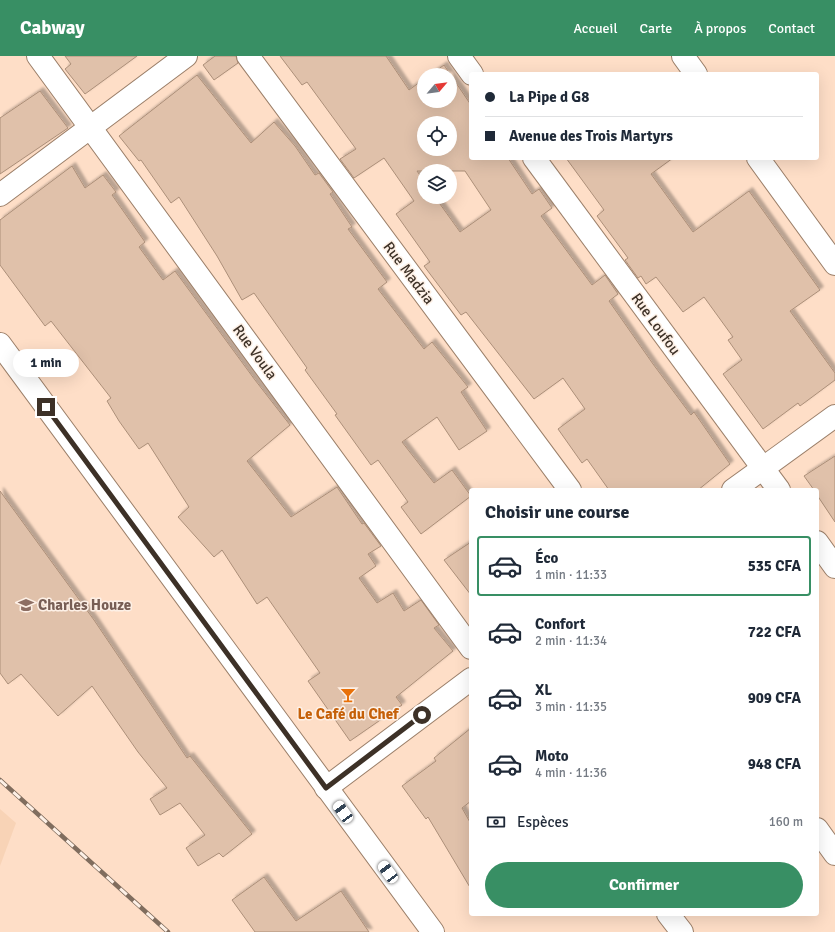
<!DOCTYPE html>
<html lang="fr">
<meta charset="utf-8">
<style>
:root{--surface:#fff;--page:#f6f6f7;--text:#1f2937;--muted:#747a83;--line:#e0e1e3;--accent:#388f64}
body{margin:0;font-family:Signika,sans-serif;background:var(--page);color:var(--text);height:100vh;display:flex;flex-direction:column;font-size:15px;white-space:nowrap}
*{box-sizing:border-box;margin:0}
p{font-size:13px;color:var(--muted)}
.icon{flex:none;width:22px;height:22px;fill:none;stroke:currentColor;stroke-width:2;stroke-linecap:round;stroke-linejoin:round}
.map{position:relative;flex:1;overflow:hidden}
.panel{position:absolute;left:469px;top:432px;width:350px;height:428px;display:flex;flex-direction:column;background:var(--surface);border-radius:4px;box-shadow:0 4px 16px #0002}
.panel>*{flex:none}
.top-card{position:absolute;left:469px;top:16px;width:350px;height:88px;border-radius:4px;box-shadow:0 4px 16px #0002;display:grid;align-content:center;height:88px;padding:0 16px;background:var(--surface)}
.needle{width:26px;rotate:61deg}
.fabs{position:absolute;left:417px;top:12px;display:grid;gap:8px}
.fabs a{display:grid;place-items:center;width:40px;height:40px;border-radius:50%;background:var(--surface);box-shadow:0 4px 16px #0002;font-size:20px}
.end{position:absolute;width:18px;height:18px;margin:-9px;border:5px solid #3d3127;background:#fff;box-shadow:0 0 0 2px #fff}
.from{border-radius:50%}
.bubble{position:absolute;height:28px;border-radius:14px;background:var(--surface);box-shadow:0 4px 16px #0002;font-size:13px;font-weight:800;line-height:28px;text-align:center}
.car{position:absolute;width:12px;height:24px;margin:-12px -6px;border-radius:5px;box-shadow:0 0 3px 1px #0007;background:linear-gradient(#fff 24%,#345 0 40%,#fff 0 76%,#345 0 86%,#fff 0)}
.top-card b{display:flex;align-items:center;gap:14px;height:38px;font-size:15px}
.top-card b+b{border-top:1px solid var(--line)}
.top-card i{width:10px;height:10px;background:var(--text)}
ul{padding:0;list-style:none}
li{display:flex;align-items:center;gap:12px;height:60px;margin:0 8px 6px;padding:0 8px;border:2px solid transparent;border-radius:4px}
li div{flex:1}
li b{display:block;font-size:15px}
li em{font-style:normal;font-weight:800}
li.on{border-color:var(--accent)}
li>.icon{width:36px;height:36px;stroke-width:1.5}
h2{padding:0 16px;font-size:18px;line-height:48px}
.pay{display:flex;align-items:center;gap:10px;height:44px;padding:0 16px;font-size:15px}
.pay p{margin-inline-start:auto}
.primary-button{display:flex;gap:8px;margin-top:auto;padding:8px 16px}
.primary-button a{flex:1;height:46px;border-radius:24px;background:var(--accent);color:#fff;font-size:16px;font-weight:800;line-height:46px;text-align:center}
header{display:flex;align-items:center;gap:24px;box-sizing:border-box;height:56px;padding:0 20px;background:var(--accent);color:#fff}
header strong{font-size:19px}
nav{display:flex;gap:22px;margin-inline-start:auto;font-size:14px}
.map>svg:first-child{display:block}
.built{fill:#f8d3b6}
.building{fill:#e0c1aa;stroke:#ac8f79;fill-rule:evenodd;filter:url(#shadow)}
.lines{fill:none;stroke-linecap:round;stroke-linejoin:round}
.minor-casing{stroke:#9b7f69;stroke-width:24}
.major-casing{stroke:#9b7f69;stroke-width:24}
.minor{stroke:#fff;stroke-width:22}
.major{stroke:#fff;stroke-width:22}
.rail-casing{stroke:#806d5e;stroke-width:4.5}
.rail{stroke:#fdf0e6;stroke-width:3;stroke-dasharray:9;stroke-linecap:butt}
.route{stroke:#3d3127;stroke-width:5}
.labels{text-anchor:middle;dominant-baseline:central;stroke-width:3;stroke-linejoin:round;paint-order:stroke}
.street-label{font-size:15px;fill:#3d3127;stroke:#fdf0e6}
.education-label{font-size:15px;font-weight:bold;fill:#785e54;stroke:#fdf0e6;text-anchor:start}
.food-label{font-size:15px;font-weight:bold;fill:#c56008;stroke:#fdf0e6}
</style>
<header>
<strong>Cabway</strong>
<nav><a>Accueil</a><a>Carte</a><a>À propos</a><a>Contact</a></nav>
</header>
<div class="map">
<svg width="835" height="876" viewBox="0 0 835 876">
<defs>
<filter id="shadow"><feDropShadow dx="3.5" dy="-3.5" stdDeviation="1" flood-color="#0004"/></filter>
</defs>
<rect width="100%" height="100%" fill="#fedec7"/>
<!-- built -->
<path class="built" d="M0 753 16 767 0 810Z"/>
<!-- building -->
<g class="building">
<path d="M65 0H137L85 38 65 13 71 8Z"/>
<path d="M215 0H236L238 7 214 24 203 9Z"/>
<path d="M280 0H386L409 34 424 23V45H450V19H430L444 9 471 49V102H508L532 138 539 133 552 152 541 160 592 229 605 219 618 238 609 245 653 308 691 359 694 356 730 408 698 434H609L587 403 582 407 558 373 585 353 563 322 534 343 466 256 461 259 424 210 430 206 396 158 414 145 384 102 354 122 340 103 356 93 307 26 302 29ZM424 67H450V93H424ZM417 115H465L491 154 460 176 435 141H424V125Z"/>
<path d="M197 19 251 87 274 66 295 90 315 119 319 117 333 136 330 138 352 171 348 173 387 226 378 233 424 293 432 286 468 331 461 336 487 375 459 394 437 361 402 386 434 427 452 414 471 440 421 478 401 451 408 446 378 404 371 409 335 359 337 358 305 314 307 312 254 237 242 244 217 200 179 141 171 147 141 104 139 105 119 80Z"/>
<path d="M40 35 68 72 0 118V62Z"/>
<path d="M566 102H673L651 118 693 176 749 135 820 234 790 255 835 317V324L800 350 798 347 763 373 723 318 742 304 728 284 733 281 704 241 683 256 656 221 646 228 641 220 638 222 625 204 628 202 597 160 604 154Z"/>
<path d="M72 110 85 132 103 119 116 136 112 139 145 186 139 191 163 224 175 215 255 324 290 369 247 405 291 461 337 431 362 468 364 467 381 490 368 498 376 510 359 522 377 547 393 537 404 555 421 544 439 569 434 572 453 595 396 641 402 649 350 685 308 625 320 617 267 541 257 548 222 494 214 501 178 461 189 451 148 387 139 393 119 365 107 345 111 342 51 265 45 270 0 209V164Z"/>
<path d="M835 400V466L817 439V434H814L804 420Z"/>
<path d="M0 435 94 564 187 702 190 700 252 778 223 801 219 797 198 810 186 792 205 779 180 747 160 759 150 743 167 732 138 696 92 630 58 660 21 618 8 628 0 617Z"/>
<path d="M471 486V539L444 504Z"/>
<path d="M471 672V745L462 752 471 768V833L428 761 426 763 402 730 436 705 434 702Z"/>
<path d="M264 821 296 865 341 835 369 876H255L232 844Z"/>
</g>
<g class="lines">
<defs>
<g id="minor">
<path d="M38 0 471 592"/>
<path d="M248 0 570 434"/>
<path d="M459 0 472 18"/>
<path d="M683 0 696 18"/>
<path d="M534 102 779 434"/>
<path d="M758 102 835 208"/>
<path d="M0 139 186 0"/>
<path d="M733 434 835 360"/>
<path d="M817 486 835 511"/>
<path d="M326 732 471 623"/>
<path d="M817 773 835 798"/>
<path d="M668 858 682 876"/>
</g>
<path id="major" d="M0 288 433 876"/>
</defs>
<!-- minor casing -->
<use href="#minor" class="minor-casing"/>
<!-- major casing -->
<use href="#major" class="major-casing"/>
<!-- minor -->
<use href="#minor" class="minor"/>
<!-- major -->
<use href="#major" class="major"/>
<defs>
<path id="rail" d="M0 724 168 876"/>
</defs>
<!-- rail casing -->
<use href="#rail" class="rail-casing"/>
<!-- rail -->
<use href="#rail" class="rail"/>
</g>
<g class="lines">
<!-- route -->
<path class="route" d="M46 351 326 732 422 659"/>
</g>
<!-- icons -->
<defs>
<symbol id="school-bare" viewBox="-9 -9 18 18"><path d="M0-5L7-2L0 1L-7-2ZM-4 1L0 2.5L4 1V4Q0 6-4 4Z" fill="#8d6e63" stroke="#fdf0e6" stroke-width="2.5" paint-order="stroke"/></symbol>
<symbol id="bar-bare" viewBox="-9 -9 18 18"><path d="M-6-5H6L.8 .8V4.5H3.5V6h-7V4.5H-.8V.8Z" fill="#e8710a" stroke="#fdf0e6" stroke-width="2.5" paint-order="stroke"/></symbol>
</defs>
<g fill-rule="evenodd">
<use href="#school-bare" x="15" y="538" width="22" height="22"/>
<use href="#bar-bare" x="337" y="628" width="22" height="22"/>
</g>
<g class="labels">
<!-- street labels -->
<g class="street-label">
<text transform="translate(409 217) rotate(53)">Rue Madzia</text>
<text transform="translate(656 268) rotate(54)">Rue Loufou</text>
<text transform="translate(255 296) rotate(54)">Rue Voula</text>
</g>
<!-- education labels -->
<g class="education-label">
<text x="38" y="549">Charles Houze</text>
</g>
<!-- food labels -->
<g class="food-label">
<text x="348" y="658">Le Café du Chef</text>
</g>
</g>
</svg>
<div class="fabs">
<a><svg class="needle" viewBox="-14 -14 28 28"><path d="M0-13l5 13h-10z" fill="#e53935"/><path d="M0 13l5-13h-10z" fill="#747a83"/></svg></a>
<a><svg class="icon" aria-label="locate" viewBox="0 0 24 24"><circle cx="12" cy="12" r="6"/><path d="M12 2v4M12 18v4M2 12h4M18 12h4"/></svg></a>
<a><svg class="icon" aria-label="layers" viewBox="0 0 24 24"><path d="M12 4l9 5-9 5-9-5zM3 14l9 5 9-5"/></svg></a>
</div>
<i class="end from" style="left:422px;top:659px"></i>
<i class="end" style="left:46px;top:351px"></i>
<div class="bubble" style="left:13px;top:293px;width:66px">1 min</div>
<i class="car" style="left:343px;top:756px;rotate:324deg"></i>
<i class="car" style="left:388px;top:816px;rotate:323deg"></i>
<div class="top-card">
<b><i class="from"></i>La Pipe d G8</b>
<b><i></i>Avenue des Trois Martyrs</b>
</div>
<section class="panel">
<h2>Choisir une course</h2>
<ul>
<li class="on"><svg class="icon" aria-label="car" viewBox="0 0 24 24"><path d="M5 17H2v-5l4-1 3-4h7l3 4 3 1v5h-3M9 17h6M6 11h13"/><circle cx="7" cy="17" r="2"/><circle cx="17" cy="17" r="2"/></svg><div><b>Éco</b><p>1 min · 11:33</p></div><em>535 CFA</em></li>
<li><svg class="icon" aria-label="car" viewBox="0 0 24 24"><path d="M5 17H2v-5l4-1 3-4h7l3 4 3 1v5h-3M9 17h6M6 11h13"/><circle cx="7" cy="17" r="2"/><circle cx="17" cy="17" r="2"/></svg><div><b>Confort</b><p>2 min · 11:34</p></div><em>722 CFA</em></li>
<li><svg class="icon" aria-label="car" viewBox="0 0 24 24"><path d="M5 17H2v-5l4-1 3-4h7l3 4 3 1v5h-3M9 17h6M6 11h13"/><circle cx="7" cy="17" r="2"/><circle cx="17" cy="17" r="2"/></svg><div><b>XL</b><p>3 min · 11:35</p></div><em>909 CFA</em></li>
<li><svg class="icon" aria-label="car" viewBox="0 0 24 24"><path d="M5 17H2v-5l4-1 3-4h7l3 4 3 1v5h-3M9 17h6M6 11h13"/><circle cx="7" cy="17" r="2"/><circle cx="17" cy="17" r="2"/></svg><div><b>Moto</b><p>4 min · 11:36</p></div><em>948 CFA</em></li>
</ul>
<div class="pay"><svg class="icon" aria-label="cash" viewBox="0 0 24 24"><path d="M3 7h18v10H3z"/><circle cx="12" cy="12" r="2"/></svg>Espèces<p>160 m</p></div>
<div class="primary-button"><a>Confirmer</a></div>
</section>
</div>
